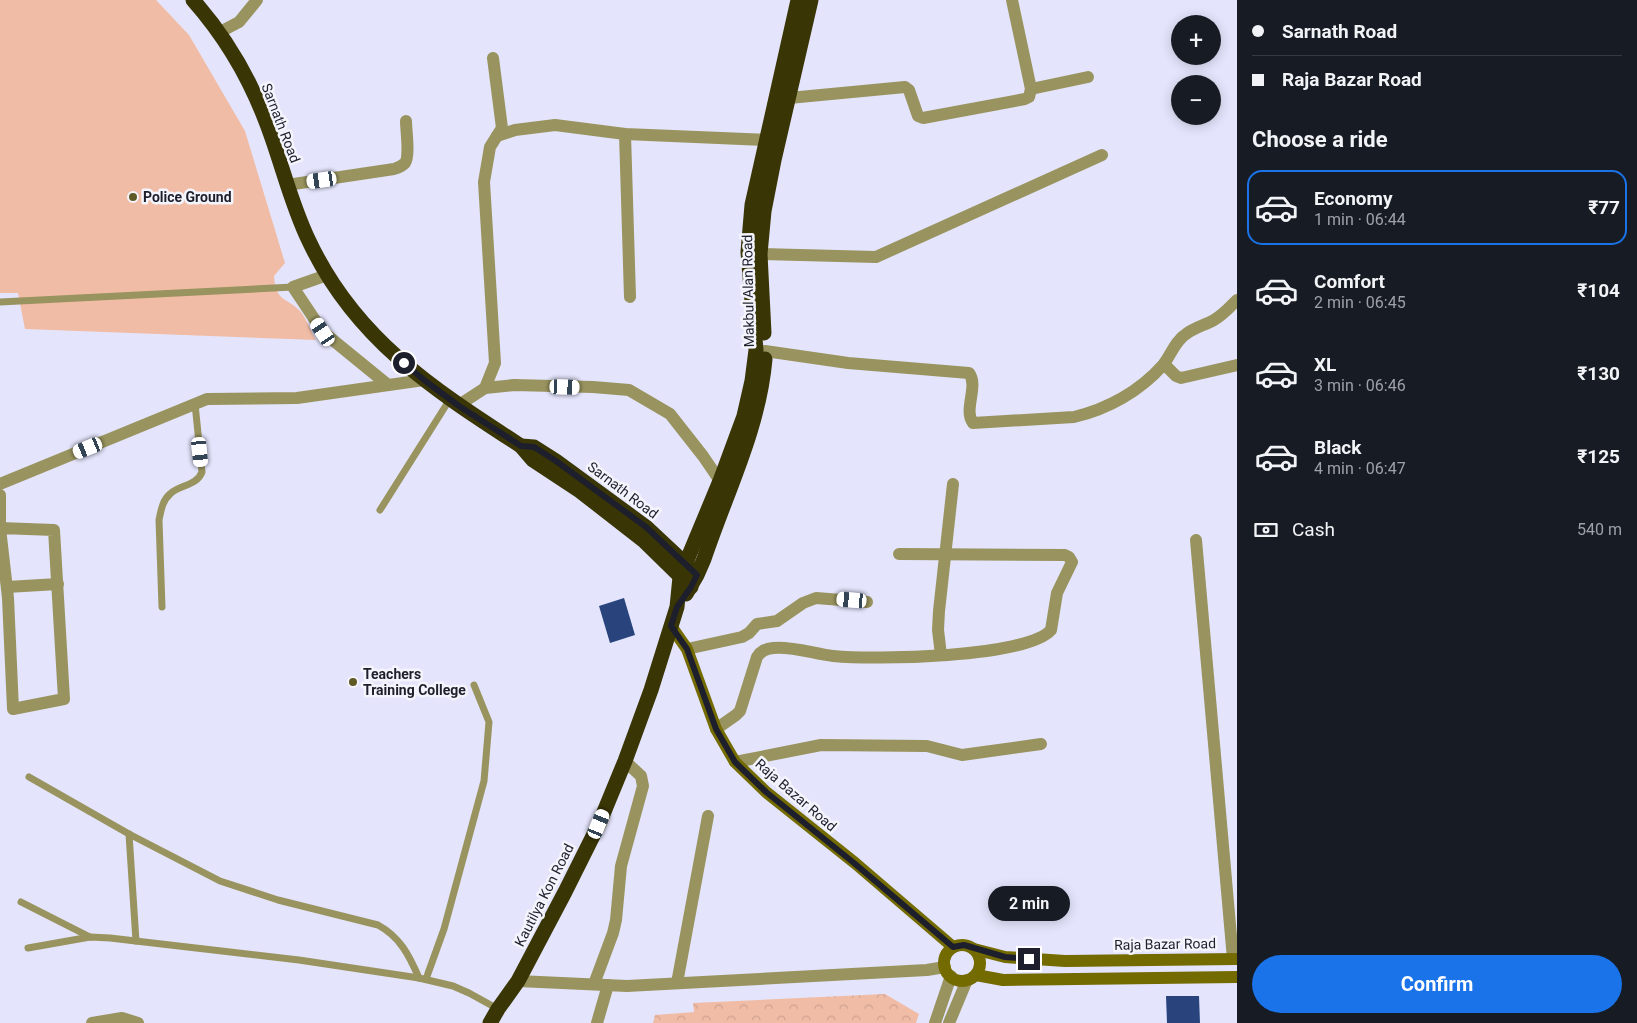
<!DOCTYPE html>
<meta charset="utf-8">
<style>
:root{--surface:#171b24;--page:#20242c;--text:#f1f3f6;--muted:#9ea1a6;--line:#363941;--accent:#1a73e8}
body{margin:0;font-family:Roboto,sans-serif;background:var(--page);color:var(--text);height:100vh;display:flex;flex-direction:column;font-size:19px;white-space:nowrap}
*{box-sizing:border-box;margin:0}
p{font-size:16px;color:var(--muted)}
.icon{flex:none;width:28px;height:28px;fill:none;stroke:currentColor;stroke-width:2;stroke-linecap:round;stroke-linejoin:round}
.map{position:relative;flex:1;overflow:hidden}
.sheet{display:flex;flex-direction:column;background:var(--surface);width:400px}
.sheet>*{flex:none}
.hud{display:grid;align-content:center;height:110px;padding:0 15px;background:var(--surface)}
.fabs{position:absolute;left:1171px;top:15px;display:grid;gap:10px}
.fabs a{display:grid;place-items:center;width:50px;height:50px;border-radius:50%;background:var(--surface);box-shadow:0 2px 12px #0003;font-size:25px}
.end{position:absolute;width:22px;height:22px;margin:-11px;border:6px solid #1e1f2c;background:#fff;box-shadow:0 0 0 2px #fff}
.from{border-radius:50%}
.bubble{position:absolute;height:35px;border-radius:18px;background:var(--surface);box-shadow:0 2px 12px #0003;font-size:16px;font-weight:700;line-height:35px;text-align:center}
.car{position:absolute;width:15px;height:30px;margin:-15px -8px;border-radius:6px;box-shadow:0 0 4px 1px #0007;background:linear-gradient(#fff 24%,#345 0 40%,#fff 0 76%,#345 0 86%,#fff 0)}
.hud b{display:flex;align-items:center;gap:18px;height:48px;font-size:19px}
.hud b+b{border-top:1px solid var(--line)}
.hud i{width:12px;height:12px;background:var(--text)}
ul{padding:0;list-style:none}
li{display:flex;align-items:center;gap:15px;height:75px;margin:0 10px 8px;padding:0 5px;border:2px solid transparent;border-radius:15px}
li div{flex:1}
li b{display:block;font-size:19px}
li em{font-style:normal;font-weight:700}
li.selected{border-color:var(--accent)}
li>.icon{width:45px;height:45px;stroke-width:1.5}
h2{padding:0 15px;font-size:22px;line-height:60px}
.pay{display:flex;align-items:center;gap:12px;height:55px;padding:0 15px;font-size:19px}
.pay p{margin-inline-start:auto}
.cta{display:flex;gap:10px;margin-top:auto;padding:10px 15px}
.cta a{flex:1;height:58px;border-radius:30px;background:var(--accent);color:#fff;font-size:20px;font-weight:700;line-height:58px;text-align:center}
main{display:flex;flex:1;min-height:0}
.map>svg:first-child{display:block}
.forest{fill:url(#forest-crowns)}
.pitch{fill:#f1bca6}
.building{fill:#29447c}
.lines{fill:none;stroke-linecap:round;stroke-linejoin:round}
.lane{stroke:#99945f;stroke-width:7}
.street{stroke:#99945f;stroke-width:12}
.secondary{stroke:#746b00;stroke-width:12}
.highway{stroke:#3a3505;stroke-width:15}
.route{stroke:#1e1f2c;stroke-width:6}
.poi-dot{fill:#5f5926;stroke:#f4f4fc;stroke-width:2}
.labels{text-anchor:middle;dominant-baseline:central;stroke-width:5;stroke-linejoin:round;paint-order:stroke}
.street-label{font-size:14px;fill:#1e1f2c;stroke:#f4f4fc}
.poi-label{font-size:14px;font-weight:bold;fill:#1e1f2c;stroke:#f4f4fc;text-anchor:start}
</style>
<main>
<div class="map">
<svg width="1237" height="1023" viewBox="0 0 1237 1023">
<defs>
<pattern id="forest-crowns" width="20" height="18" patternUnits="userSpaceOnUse" patternTransform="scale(1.25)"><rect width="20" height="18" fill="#f1bca6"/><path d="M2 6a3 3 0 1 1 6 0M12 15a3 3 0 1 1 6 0" fill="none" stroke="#cea18f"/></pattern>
</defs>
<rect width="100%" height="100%" fill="#e4e5fc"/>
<!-- forest -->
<path class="forest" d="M885 994 919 1014 916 1023H653L655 1015 694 1012 693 1003Z"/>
<!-- pitch -->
<path class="pitch" d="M0 0H156L189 35 245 131 285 263 274 276C276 303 286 296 301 312 307 320 311 332 316 340L25 329 18 293H0Z"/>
<!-- building -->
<g class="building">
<path d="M624 598 635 635 610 643 599 606Z"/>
<path d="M1166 996H1199L1200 1023H1167Z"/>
</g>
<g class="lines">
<!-- lane -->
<g class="lane">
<path d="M0 302 293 287"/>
<path d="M380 510 450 399"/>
<path d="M162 607 159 520C161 511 162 501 170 494 179 485 197 486 202 472L195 404"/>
<path d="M29 777 129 834 220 881 278 900 378 925C400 937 409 955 419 978"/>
<path d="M129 834 136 941"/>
<path d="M21 902 90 937"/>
<path d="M28 948 90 937 110 938 299 960 419 978 453 986 469 993 498 1009"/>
<path d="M426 979 444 929 484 781 489 722 474 685"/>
</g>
<!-- street -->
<g class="street">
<path d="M220 32 239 22 257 0"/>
<path d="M1031 89 1088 77"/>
<path d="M789 98 905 87 909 90 918 116 923 118 1025 99 1029 97 1031 89 1012 0"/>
<path d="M625 134 630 297"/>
<path d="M497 136 515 130 555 125 625 134 767 140"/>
<path d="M287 185 394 169C398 168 402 166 405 163 410 156 406 130 406 121"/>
<path d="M760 254 876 257 1102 155"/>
<path d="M327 275 293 287 323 332 388 385"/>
<path d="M765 351 848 363 969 373C979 386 963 410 973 423L1074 417C1108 409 1140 391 1163 365 1171 355 1175 341 1186 334 1194 328 1205 325 1214 320 1223 315 1230 307 1237 300"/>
<path d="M1164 364 1176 376 1181 378 1237 365"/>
<path d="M485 388 514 385 593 387 629 390 670 414 703 456 720 481"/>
<path d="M459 405 485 388 495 363 484 182 490 147 502 128 493 58"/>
<path d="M0 484 207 399 297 398 424 380"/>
<path d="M0 495V528L8 598 13 709 64 699 54 530 0 528"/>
<path d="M1196 540 1233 959"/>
<path d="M7 587 58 584"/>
<path d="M687 649 742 637 749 633 757 624 777 621 803 603 816 598 867 602"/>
<path d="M941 655 938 630 939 611 953 484"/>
<path d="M716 729 736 715 740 711 757 657C761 651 765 649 773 648 793 646 814 654 833 656 873 660 1026 658 1051 630L1057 593 1072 562 1069 557 1065 555 899 554"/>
<path d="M735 762 821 745 927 746 962 755 1041 744"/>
<path d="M518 981 627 986 927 970 945 967"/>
<path d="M677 983 708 816"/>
<path d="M594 984 613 933 616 920 621 866 643 786 641 776 625 761"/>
<path d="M92 1023 122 1018 138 1023"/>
<path d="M597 1023 608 985"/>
<path d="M935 1023 951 976"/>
<path d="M949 1023 967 980"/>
</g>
<!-- secondary -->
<g class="secondary">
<path d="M671 626 687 649 716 729 735 762 766 792 855 863 953 947"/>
<circle cx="962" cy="963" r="18"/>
<path d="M974 949 1005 957 1065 961 1237 959"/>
<path d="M976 975 1003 980 1237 977"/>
</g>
<!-- highway -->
<g class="highway">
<path d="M193 0C224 35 248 75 265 119 281 159 290 202 309 241 355 339 433 389 521 446L533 460 580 491 643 540 691 587"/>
<path d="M764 333 760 254 764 211 774 160 811 0"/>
<path d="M521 446 534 447 556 461 646 527 692 570"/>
<path d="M686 594 697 575 704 559C726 493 759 429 765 359"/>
<path d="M490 1023 498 1009 518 981 565 892 599 824 625 761 651 690 677 607 680 577 720 481 744 416 752 381 756 350 748 252 752 205 798 0"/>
</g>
</g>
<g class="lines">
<!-- route -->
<path class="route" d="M404 363 424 380 459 406 521 446 534 447 556 461 646 527 697 575 691 587 677 607 671 626 687 649 716 729 735 762 766 792 854 863 953 947 964 945 1005 957 1029 959"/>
</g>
<!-- markers -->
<g class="poi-dot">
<circle cx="133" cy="197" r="5"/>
<circle cx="353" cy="682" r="5"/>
</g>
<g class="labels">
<!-- street labels -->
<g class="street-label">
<text transform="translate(281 123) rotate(69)">Sarnath Road</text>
<text transform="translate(748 291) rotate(-91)">Makbul Alan Road</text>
<text transform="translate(623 490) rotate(37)">Sarnath Road</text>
<text transform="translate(796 795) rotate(41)">Raja Bazar Road</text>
<text transform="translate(544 895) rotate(-63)">Kautilya Kon Road</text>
<text transform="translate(1165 944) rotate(-1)">Raja Bazar Road</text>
</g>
<!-- poi labels -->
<g class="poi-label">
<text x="143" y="197">Police Ground</text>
<text x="363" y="674">Teachers<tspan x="363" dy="16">Training College</tspan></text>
</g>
</g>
</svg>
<div class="fabs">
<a>+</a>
<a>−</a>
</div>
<i class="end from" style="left:404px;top:363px"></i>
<i class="end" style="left:1029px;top:959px"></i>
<div class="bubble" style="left:988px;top:886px;width:82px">2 min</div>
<i class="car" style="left:322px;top:180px;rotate:262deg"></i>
<i class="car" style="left:323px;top:332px;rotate:326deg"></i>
<i class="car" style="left:565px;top:387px;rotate:92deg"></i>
<i class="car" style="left:88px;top:448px;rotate:248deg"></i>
<i class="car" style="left:200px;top:452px;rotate:174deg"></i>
<i class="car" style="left:852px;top:600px;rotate:275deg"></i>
<i class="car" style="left:599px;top:824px;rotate:23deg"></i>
</div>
<section class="sheet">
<div class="hud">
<b><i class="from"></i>Sarnath Road</b>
<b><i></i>Raja Bazar Road</b>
</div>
<h2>Choose a ride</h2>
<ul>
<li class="selected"><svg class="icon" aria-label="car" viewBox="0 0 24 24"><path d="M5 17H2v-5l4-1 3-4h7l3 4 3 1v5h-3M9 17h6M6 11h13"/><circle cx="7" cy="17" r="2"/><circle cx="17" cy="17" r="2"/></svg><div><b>Economy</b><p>1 min · 06:44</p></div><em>₹77</em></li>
<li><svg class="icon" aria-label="car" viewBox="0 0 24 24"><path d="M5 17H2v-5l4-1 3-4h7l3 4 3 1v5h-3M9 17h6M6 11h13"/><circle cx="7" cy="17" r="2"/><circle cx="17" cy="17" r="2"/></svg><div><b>Comfort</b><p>2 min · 06:45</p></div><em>₹104</em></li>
<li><svg class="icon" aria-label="car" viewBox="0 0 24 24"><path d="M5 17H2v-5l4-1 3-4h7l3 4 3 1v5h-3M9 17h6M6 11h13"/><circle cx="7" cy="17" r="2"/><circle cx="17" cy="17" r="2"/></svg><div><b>XL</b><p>3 min · 06:46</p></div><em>₹130</em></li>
<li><svg class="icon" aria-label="car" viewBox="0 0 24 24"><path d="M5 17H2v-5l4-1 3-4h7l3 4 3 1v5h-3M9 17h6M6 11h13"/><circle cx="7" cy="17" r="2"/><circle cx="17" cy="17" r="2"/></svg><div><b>Black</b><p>4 min · 06:47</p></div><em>₹125</em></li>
</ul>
<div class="pay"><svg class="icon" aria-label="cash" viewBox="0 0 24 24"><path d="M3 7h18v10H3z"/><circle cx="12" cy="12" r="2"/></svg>Cash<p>540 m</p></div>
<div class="cta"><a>Confirm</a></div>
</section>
</main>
